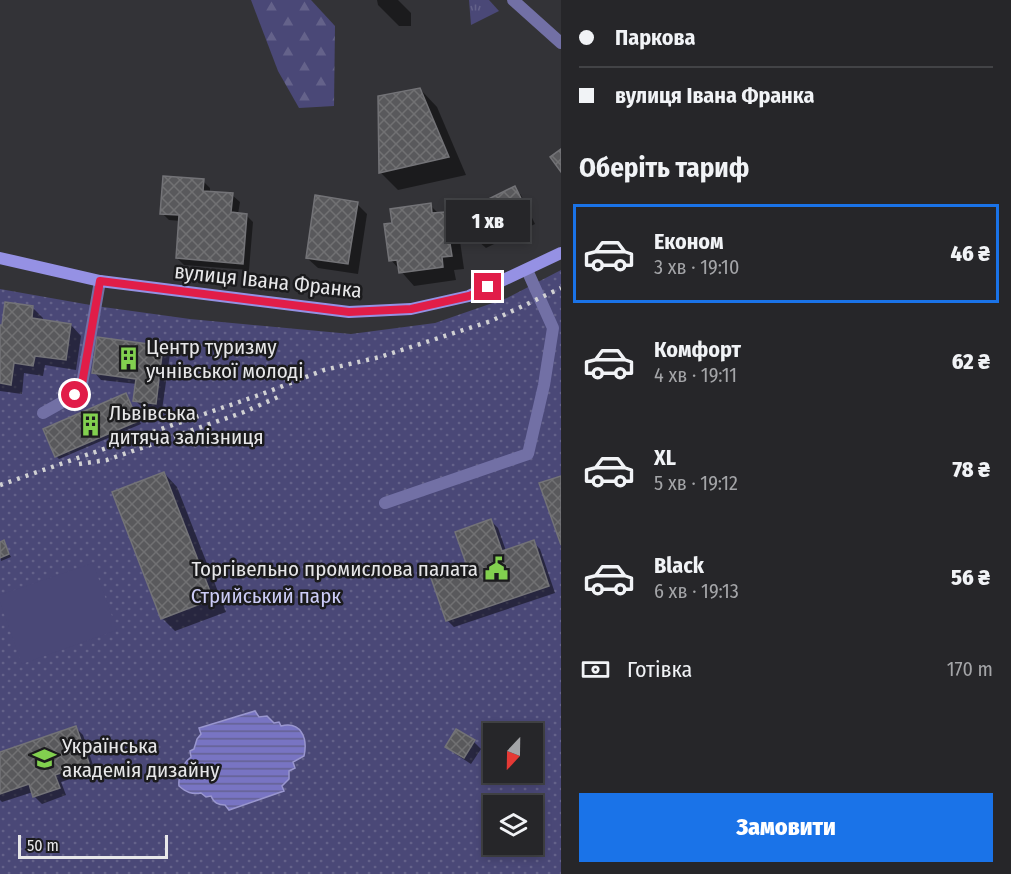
<!DOCTYPE html>
<html lang="uk">
<meta charset="utf-8">
<style>
:root{--surface:#262629;--page:#2e2e31;--text:#f1f3f6;--muted:#a4a5a8;--line:#424346;--accent:#1a73e8}
body{margin:0;font-family:"Fira Sans Condensed",sans-serif;background:var(--page);color:var(--text);height:100vh;display:flex;flex-direction:column;font-size:22px;white-space:nowrap}
*{box-sizing:border-box;margin:0}
p{font-size:20px;color:var(--muted)}
.icon{flex:none;width:33px;height:33px;fill:none;stroke:currentColor;stroke-width:2;stroke-linecap:round;stroke-linejoin:round}
.map{position:relative;flex:1;overflow:hidden}
.panel{display:flex;flex-direction:column;background:var(--surface);width:450px}
.panel>*{flex:none}
.guide{display:grid;align-content:center;height:132px;padding:0 18px;background:var(--surface)}
.needle{width:39px;rotate:202deg}
.tools{position:absolute;left:483px;top:723px;display:grid;gap:12px}
.tools a{display:grid;place-items:center;width:60px;height:60px;border-radius:0px;background:var(--surface);box-shadow:0 3px 9px #0003,0 0 0 2px var(--line);font-size:30px}
.scale{position:absolute;left:18px;bottom:15px;width:150px;box-sizing:border-box;padding-left:6px;border:3px solid #e7e7e9;border-top:0;font-size:16px;line-height:21px;white-space:nowrap;color:#e7e7e9;-webkit-text-stroke:4px #1b1b1d;paint-order:stroke}
.end{position:absolute;width:27px;height:27px;margin:-14px;border:8px solid #e11d48;background:#fff;box-shadow:0 0 0 3px #fff}
.from{border-radius:50%}
.bubble{position:absolute;height:42px;border-radius:0px;background:var(--surface);box-shadow:0 3px 9px #0003,0 0 0 2px var(--line);font-size:20px;font-weight:800;line-height:42px;text-align:center}
.guide b{display:flex;align-items:center;gap:21px;height:57px;font-size:22px}
.guide b+b{border-top:2px solid var(--line)}
.guide i{width:15px;height:15px;background:var(--text)}
ul{padding:0;list-style:none}
li{display:flex;align-items:center;gap:18px;height:99px;margin:0 12px 9px;padding:0 6px;border:3px solid transparent;border-radius:0px}
li div{flex:1}
li b{display:block;font-size:22px}
li em{font-style:normal;font-weight:800}
li.on{border-color:var(--accent)}
li>.icon{width:54px;height:54px;stroke-width:1.5}
h2{padding:0 18px;font-size:27px;line-height:72px}
.pay{display:flex;align-items:center;gap:15px;height:66px;padding:0 18px;font-size:22px}
.pay p{margin-inline-start:auto}
.button{display:flex;gap:12px;margin-top:auto;padding:12px 18px}
.button a{flex:1;height:69px;border-radius:0px;background:var(--accent);color:#fff;font-size:24px;font-weight:800;line-height:69px;text-align:center}
main{display:flex;flex:1;min-height:0}
.map>svg:first-child{display:block}
.grass{fill:url(#grass-tufts)}
.forest{fill:url(#forest-firs)}
.park{fill:url(#park-dots);fill-rule:evenodd}
.garden{fill:#4a4877}
.water{fill:url(#water-rules);stroke:#9996ce;stroke-width:1.5}
.shadow{fill:#0007}
.building{fill:url(#building-cross-hatch);stroke:#737377;stroke-width:1.5}
.lines{fill:none;stroke-linecap:round;stroke-linejoin:round}
.lane{stroke:#7270a5;stroke-width:12}
.secondary{stroke:#9591e4;stroke-width:12}
.rail{stroke:#d1d1d3;stroke-width:4.5;stroke-dasharray:3 6;stroke-linecap:butt}
.route{stroke:#e11d48;stroke-width:8}
.labels{text-anchor:middle;dominant-baseline:central;stroke-width:5;stroke-linejoin:round;paint-order:stroke}
.street-label{font-size:21px;fill:#e7e7e9;stroke:#1b1b1d}
.poi-label{font-size:21px;fill:#e7e7e9;stroke:#1b1b1d;text-anchor:start}
.park-label{font-size:21px;fill:#ccccf7;stroke:#1b1b1d}
</style>
<main>
<div class="map">
<svg width="561" height="874" viewBox="0 0 561 874">
<defs>
<pattern id="grass-tufts" width="24" height="20" patternUnits="userSpaceOnUse" patternTransform="scale(1.5)"><rect width="24" height="20" fill="#4a4877"/><path d="M3 7l-1-3M5 7V3M7 7l1-3M15 17l-1-3M17 17v-4M19 17l1-3" fill="none" stroke="#64628a"/></pattern>
<pattern id="forest-firs" width="22" height="20" patternUnits="userSpaceOnUse" patternTransform="scale(1.5)"><rect width="22" height="20" fill="#4a4877"/><path d="M5 1l3.5 6h-7zM16 11l3.5 6h-7z" fill="#64628a"/></pattern>
<pattern id="park-dots" width="8" height="8" patternUnits="userSpaceOnUse" patternTransform="scale(1.5)"><rect width="8" height="8" fill="#4a4877"/><path d="M2 2h.1M6 6h.1" fill="none" stroke="#64628a" stroke-width="1.8" stroke-linecap="round"/></pattern>
<pattern id="water-rules" width="6" height="5" patternUnits="userSpaceOnUse" patternTransform="scale(1.5)"><rect width="6" height="5" fill="#7874c3"/><path d="M0 2.5h6" fill="none" stroke="#646191"/></pattern>
<pattern id="building-cross-hatch" width="8" height="8" patternUnits="userSpaceOnUse" patternTransform="scale(1.5)"><rect width="8" height="8" fill="#59595c"/><path d="M0 0l8 8M0 8l8-8" fill="none" stroke="#717173"/></pattern>
</defs>
<rect width="100%" height="100%" fill="#333337"/>
<!-- grass -->
<path class="grass" d="M469 0H489L499 11 471 25Z"/>
<!-- forest -->
<path class="forest" d="M251 0H311L335 26 334 106 299 108 278 71Z"/>
<!-- park -->
<path class="park" d="M561 270V874H0V289L96 306 190 319 351 334 435 323 507 298ZM494 734H532V772H494ZM494 806H532V844H494Z"/>
<!-- garden -->
<path class="garden" d="M93 563 117 630 22 664 0 602V595Z"/>
<!-- water -->
<path class="water" d="M255 711 259 717 267 716 274 723 279 722 281 726C301 721 308 738 304 756L293 762 295 768 289 771V779L282 786 284 791 229 810 225 805C218 805 214 803 211 796L206 797 201 793C192 795 186 792 179 786 178 775 182 764 191 757L190 751 194 749 197 739 201 734 199 728Z"/>
<!-- shadow -->
<g class="shadow">
<path d="M377 0H398L411 13V26H399L378 5Z"/>
<path d="M420 89 437 107 466 175 398 190 380 172Z"/>
<path d="M203 181 210 188V193L232 195 240 202 238 214 246 215 253 222 249 270 184 265 177 258 180 221 169 220 162 213Z"/>
<path d="M514 188 521 195 535 224 486 248 478 241Z"/>
<path d="M357 204 367 214 358 274 318 268 307 258Z"/>
<path d="M430 205 439 214 445 213 458 227 464 269 454 270 456 280 414 286 391 260Z"/>
<path d="M33 308 43 318V321L71 325 81 336 76 370 45 365 43 376 24 373 22 394 0 391V326H3Z"/>
<path d="M163 347 170 354 162 410 142 407 135 400 137 384 101 380 94 372Z"/>
<path d="M126 395 141 424 59 459 56 456Z"/>
<path d="M164 473 177 487 226 612 175 631 162 618Z"/>
<path d="M491 521 498 528 506 551 533 542 540 549 555 593 454 627 447 620 468 564Z"/>
<path d="M3 542 11 557 1 561 0 543Z"/>
<path d="M76 728 83 735 95 771 61 782 66 795 42 804 35 797 33 792 2 802 0 800V754Z"/>
<path d="M474 742 481 749 471 764 454 753 447 746Z"/>
</g>
<!-- building -->
<g class="building">
<path d="M420 88 449 157 379 173 378 96Z"/>
<path d="M561 149V172L550 157Z"/>
<path d="M163 176 204 179 203 191 233 193 231 212 247 214 243 264 176 258 179 215 160 214Z"/>
<path d="M515 186 530 217 477 242 462 212Z"/>
<path d="M315 195 358 202 348 264 306 258Z"/>
<path d="M431 203 432 213 445 212 452 256 442 257 443 267 399 273 397 260 389 261 384 224 392 223 390 209Z"/>
<path d="M5 302 33 306 32 318 71 324 66 360 35 356 33 366 14 363 11 385 0 383V325H2Z"/>
<path d="M97 337 163 346 156 404 133 401 136 379 92 373Z"/>
<path d="M126 393 138 421 55 457 43 429Z"/>
<path d="M164 472 213 599 161 619 112 492Z"/>
<path d="M561 476V545L539 483Z"/>
<path d="M491 519 502 551 534 540 549 586 446 621 430 575 466 563 455 532Z"/>
<path d="M4 540 9 554 0 558V542Z"/>
<path d="M76 726 89 763 55 775 60 788 33 797 29 784 0 794V752Z"/>
<path d="M456 729 475 740 464 758 445 747Z"/>
</g>
<g class="lines">
<!-- lane -->
<g class="lane">
<path d="M513 0 561 43"/>
<path d="M43 413 75 395 82 384 100 281"/>
<path d="M385 503 528 454 544 385 553 328 527 270"/>
</g>
<!-- secondary -->
<path class="secondary" d="M0 258 100 281 349 312 411 309 469 296 561 253"/>
<!-- rail -->
<g class="rail">
<path d="M79 464 107 460 244 412 278 397"/>
<path d="M0 485 262 394 324 370 380 357 491 321 561 288"/>
</g>
</g>
<g class="lines">
<!-- route -->
<path class="route" d="M75 395 82 384 100 281 349 312 411 309 469 296 488 287"/>
</g>
<!-- icons -->
<defs>
<symbol id="building-bare" viewBox="-9 -9 18 18"><path d="M-4-6H4V6H1V3H-1V6H-4ZM-2.5-4.3h1.7v1.8h-1.7ZM.8-4.3h1.7v1.8H.8ZM-2.5-1h1.7V.8h-1.7ZM.8-1h1.7V.8H.8Z" fill="#82d04f" stroke="#1b1b1d" stroke-width="2.5" paint-order="stroke"/></symbol>
<symbol id="civic-bare" viewBox="-9 -9 18 18"><path d="M-.6-6.5H3V-4.5H.6V-3L4-1V1h2V6H-6V1h2V-1L-.6-3ZM-1.2 2.5V6h2.4V2.5Z" fill="#82d04f" stroke="#1b1b1d" stroke-width="2.5" paint-order="stroke"/></symbol>
<symbol id="university-bare" viewBox="-9 -9 18 18"><path d="M0-5L7-2L0 1L-7-2ZM-4 1L0 2.5L4 1V4Q0 6-4 4Z" fill="#82d04f" stroke="#1b1b1d" stroke-width="2.5" paint-order="stroke"/></symbol>
</defs>
<g fill-rule="evenodd">
<use href="#building-bare" x="112" y="342" width="33" height="33"/>
<use href="#building-bare" x="74" y="408" width="33" height="33"/>
<use href="#civic-bare" x="480" y="552" width="33" height="33"/>
<use href="#university-bare" x="28" y="742" width="33" height="33"/>
</g>
<g class="labels">
<!-- street labels -->
<g class="street-label">
<text transform="translate(268 281) rotate(6)">вулиця Івана Франка</text>
</g>
<!-- poi labels -->
<g class="poi-label">
<text x="146" y="347">Центр туризму<tspan x="146" dy="24">учнівської молоді</tspan></text>
<text x="109" y="413">Львівська<tspan x="109" dy="24">дитяча залізниця</tspan></text>
<text x="478" y="569" text-anchor="end">Торгівельно промислова палата</text>
<text x="62" y="746">Українська<tspan x="62" dy="24">академія дизайну</tspan></text>
</g>
<!-- park labels -->
<g class="park-label">
<text x="266" y="596">Стрийський парк</text>
</g>
</g>
</svg>
<div class="tools">
<a><svg class="needle" viewBox="-14 -14 28 28"><path d="M0-13l5 13h-10z" fill="#e53935"/><path d="M0 13l5-13h-10z" fill="#a4a5a8"/></svg></a>
<a><svg class="icon" aria-label="layers" viewBox="0 0 24 24"><path d="M12 4l9 5-9 5-9-5zM3 14l9 5 9-5"/></svg></a>
</div>
<div class="scale">50 m</div>
<i class="end from" style="left:75px;top:395px"></i>
<i class="end" style="left:488px;top:287px"></i>
<div class="bubble" style="left:446px;top:200px;width:84px">1 хв</div>
</div>
<section class="panel">
<div class="guide">
<b><i class="from"></i>Паркова</b>
<b><i></i>вулиця Івана Франка</b>
</div>
<h2>Оберіть тариф</h2>
<ul>
<li class="on"><svg class="icon" aria-label="car" viewBox="0 0 24 24"><path d="M5 17H2v-5l4-1 3-4h7l3 4 3 1v5h-3M9 17h6M6 11h13"/><circle cx="7" cy="17" r="2"/><circle cx="17" cy="17" r="2"/></svg><div><b>Економ</b><p>3 хв · 19:10</p></div><em>46 ₴</em></li>
<li><svg class="icon" aria-label="car" viewBox="0 0 24 24"><path d="M5 17H2v-5l4-1 3-4h7l3 4 3 1v5h-3M9 17h6M6 11h13"/><circle cx="7" cy="17" r="2"/><circle cx="17" cy="17" r="2"/></svg><div><b>Комфорт</b><p>4 хв · 19:11</p></div><em>62 ₴</em></li>
<li><svg class="icon" aria-label="car" viewBox="0 0 24 24"><path d="M5 17H2v-5l4-1 3-4h7l3 4 3 1v5h-3M9 17h6M6 11h13"/><circle cx="7" cy="17" r="2"/><circle cx="17" cy="17" r="2"/></svg><div><b>XL</b><p>5 хв · 19:12</p></div><em>78 ₴</em></li>
<li><svg class="icon" aria-label="car" viewBox="0 0 24 24"><path d="M5 17H2v-5l4-1 3-4h7l3 4 3 1v5h-3M9 17h6M6 11h13"/><circle cx="7" cy="17" r="2"/><circle cx="17" cy="17" r="2"/></svg><div><b>Black</b><p>6 хв · 19:13</p></div><em>56 ₴</em></li>
</ul>
<div class="pay"><svg class="icon" aria-label="cash" viewBox="0 0 24 24"><path d="M3 7h18v10H3z"/><circle cx="12" cy="12" r="2"/></svg>Готівка<p>170 m</p></div>
<div class="button"><a>Замовити</a></div>
</section>
</main>
